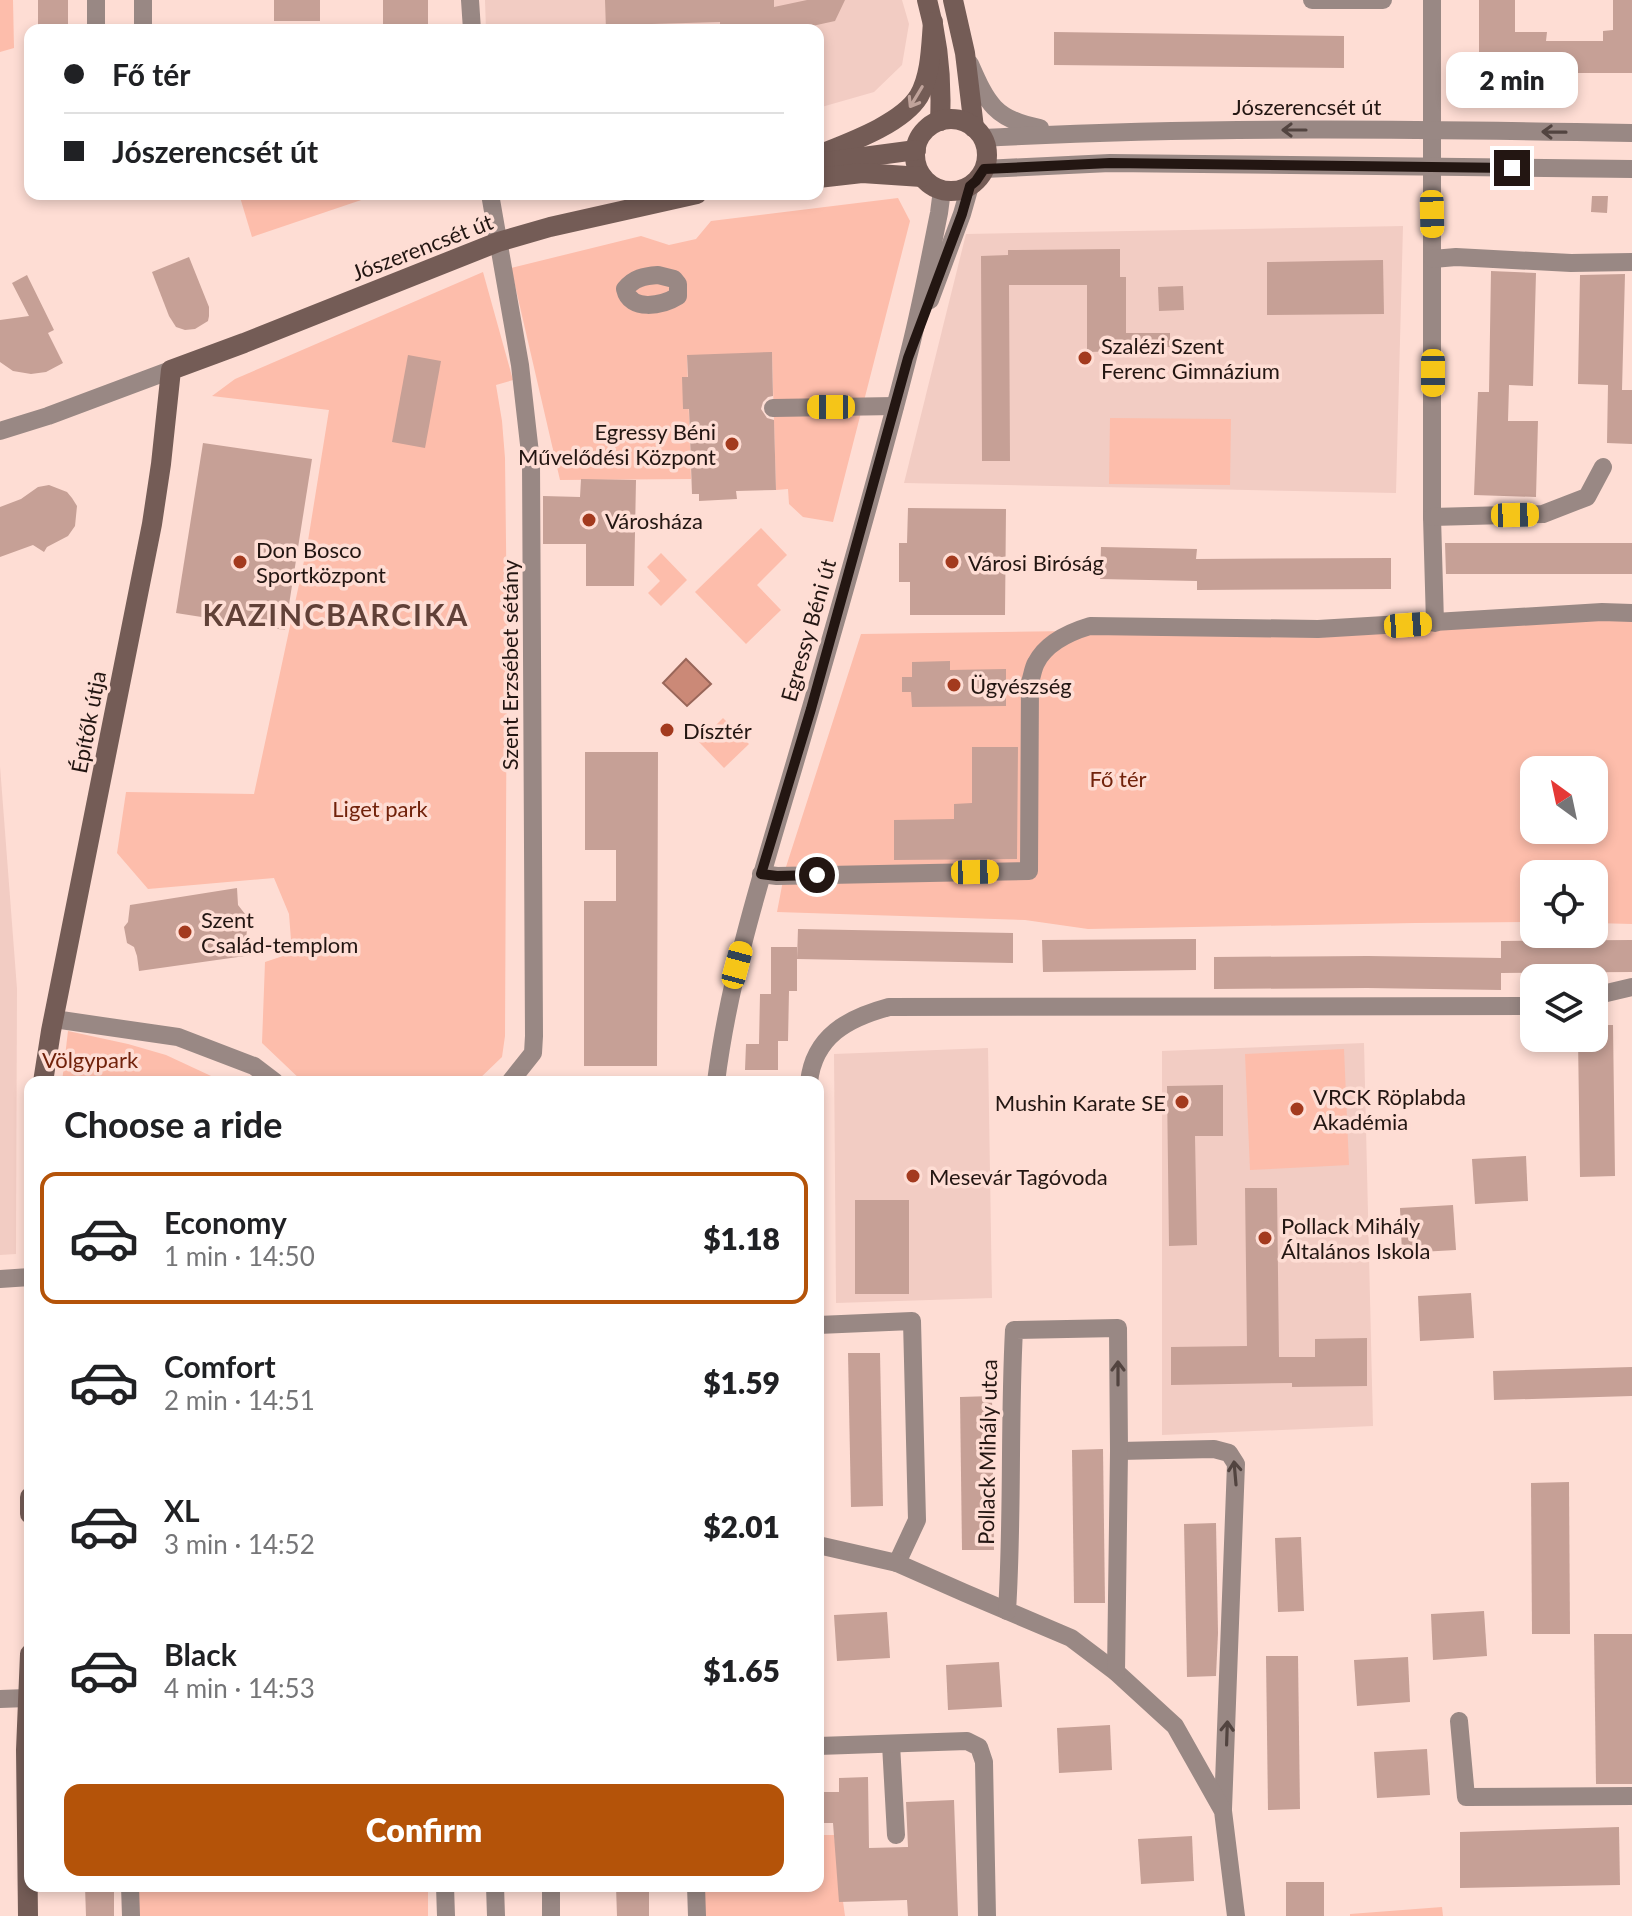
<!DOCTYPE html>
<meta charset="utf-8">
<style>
:root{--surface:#fff;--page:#f6f6f6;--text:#202124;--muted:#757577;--line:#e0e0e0;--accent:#b45309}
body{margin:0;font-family:Lato,sans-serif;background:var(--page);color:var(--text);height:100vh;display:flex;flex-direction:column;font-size:30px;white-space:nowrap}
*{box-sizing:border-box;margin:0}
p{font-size:26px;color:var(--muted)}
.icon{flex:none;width:44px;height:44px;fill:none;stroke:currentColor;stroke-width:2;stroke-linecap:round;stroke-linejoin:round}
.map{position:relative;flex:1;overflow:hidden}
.details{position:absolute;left:24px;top:1076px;width:800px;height:816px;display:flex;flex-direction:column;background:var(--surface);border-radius:16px;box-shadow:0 4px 12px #0003}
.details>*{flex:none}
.top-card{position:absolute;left:24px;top:24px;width:800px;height:176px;border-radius:16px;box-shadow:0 4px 12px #0003;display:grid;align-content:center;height:176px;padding:0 40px;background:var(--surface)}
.needle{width:52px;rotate:327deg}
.fabs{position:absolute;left:1520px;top:756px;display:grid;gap:16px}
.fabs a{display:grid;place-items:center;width:88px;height:88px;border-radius:16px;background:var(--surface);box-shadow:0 4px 12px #0003;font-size:40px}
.end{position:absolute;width:36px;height:36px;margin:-18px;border:10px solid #231612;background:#fff;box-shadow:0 0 0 4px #fff}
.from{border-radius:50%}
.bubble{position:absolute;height:56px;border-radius:16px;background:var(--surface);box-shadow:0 4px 12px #0003;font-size:26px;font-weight:800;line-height:56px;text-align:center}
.car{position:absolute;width:24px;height:48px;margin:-24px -12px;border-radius:10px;box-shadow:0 0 6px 2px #0007;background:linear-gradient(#f5c518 24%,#345 0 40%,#f5c518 0 76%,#345 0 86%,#f5c518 0)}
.top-card b{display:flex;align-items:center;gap:28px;height:76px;font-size:30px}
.top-card b+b{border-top:2px solid var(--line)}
.top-card i{width:20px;height:20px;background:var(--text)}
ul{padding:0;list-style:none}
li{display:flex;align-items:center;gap:24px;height:132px;margin:0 16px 12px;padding:0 24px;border:4px solid transparent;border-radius:16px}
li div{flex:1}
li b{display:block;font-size:30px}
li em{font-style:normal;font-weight:800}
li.on{border-color:var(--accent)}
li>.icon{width:72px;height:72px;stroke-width:1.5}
h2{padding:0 40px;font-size:36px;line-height:96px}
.action{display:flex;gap:16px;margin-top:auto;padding:16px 40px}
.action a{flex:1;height:92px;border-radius:16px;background:var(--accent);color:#fff;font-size:32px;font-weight:800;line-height:92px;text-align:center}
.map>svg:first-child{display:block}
.built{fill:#f2ccc3}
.green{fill:#fdbdab;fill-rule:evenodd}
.water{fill:#cb8977;stroke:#996659;stroke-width:2}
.building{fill:#c6a096}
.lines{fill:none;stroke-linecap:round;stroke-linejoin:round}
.street{stroke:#998884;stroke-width:18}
.secondary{stroke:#745c56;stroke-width:20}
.oneway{stroke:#c0a39b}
.oneway2{stroke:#524440}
.route{stroke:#231612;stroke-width:10}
.poi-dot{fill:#a33a1e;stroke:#feddd4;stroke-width:3}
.labels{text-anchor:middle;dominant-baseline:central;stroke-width:7;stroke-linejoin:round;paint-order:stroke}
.street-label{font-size:22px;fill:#231612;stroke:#feddd4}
.poi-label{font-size:22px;fill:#231612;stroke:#feddd4;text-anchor:start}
.park-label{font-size:22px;fill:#71220b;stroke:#feddd4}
.district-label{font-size:30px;font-weight:bold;letter-spacing:2px;fill:#614138;stroke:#feddd4}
</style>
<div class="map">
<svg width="1632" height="1916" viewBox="0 0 1632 1916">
<rect width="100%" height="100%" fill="#feddd4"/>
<!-- built -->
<g class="built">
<path d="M485 0H902L909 24 902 65 874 92 818 108V30H486Z"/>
<path d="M1403 226 1396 493 904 483 966 234Z"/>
<path d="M0 766 17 989 16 1254 0 1255Z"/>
<path d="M1364 1043 1373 1426 1162 1435V1051Z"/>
<path d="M988 1048 992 1298 836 1303 834 1054Z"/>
</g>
<!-- green -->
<g class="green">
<path d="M0 0H13L14 48 0 52Z"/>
<path d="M239 194H379L252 237Z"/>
<path d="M898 198 910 221 833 522 803 517 789 504 788 489 776 490 772 353 687 356 691 479 560 480 511 268 641 236 669 245 696 239 711 221Z"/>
<path d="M483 272 513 380 496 385 502 421 505 458 507 625 505 1036 502 1057 476 1082H303L262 1043 265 962 292 953 289 914 274 878 148 889 117 853 126 792 254 794 307 547 329 410 212 396 235 379Z"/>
<path d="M1110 418 1231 419 1230 485 1109 484Z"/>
<path d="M761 528 787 555 757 585 781 610 746 644 695 592Z"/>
<path d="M661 553 687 580 661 606 648 593 660 581 647 567Z"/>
<path d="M1632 613V924L1594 923V874H1534V922L1415 923 1088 929 1025 920 777 912 785 870 861 634 1073 631ZM1534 770H1594V830H1534Z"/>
<path d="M723 718 749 744 724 768 699 742Z"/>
<path d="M68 1031 128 1044 166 1055 224 1082H62Z"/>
<path d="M1344 1049 1349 1165 1250 1170 1245 1054Z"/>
<path d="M818 1835H834L845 1916H701L700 1886H818Z"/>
<path d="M130 1886H428V1916H131Z"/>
<path d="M1442 1907 1443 1916H1350V1914Z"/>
</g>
<!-- water -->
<path class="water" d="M686 659 711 684 687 706 663 683Z"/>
<!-- building -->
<g class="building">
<rect x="38" y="0" width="30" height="30"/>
<rect x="274" y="0" width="46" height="21"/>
<rect x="383" y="0" width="45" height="30"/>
<path d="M605 0H774V7L807 0H845L835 21 794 30 783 28 720 30V22L652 24V30H606Z"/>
<path d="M1479 0H1515V32H1547L1546 41H1603V31L1613 30V0H1632V73H1514V80H1479Z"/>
<path d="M1054 32 1344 36V68L1054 65Z"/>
<path d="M1592 196H1608L1607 213 1591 212Z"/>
<path d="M1120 249V277H1126V333H1170V347L1127 348V351L1087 352V285H1009L1010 461H982L981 256 1008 255V250Z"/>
<path d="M189 257 209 307V316L208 321 195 329 185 330 176 327 169 316 152 272Z"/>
<path d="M1383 260 1384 314 1267 315V262Z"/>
<path d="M1491 271 1536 273 1533 386 1509 385 1508 421H1538L1536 497 1474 495 1478 392H1489Z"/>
<path d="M1625 274 1622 390H1632V444L1607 443 1608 385 1578 384 1580 275Z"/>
<path d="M27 275 54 330 48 333 63 363 46 372 31 374 13 371 0 362V320L29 316 12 283Z"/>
<path d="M1183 286 1184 310 1159 311 1158 287Z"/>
<path d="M772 352 773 396 768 397 763 402 761 409 767 418 774 420 776 490 736 491 737 499 699 501V494H692L689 409H683L682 377H688L687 355Z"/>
<path d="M408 355 441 361 425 448 392 442Z"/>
<path d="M203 443 312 459 285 630 176 613Z"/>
<path d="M581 479 636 480 634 586H586V544H543V496L580 497Z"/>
<path d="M49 485 67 492 72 498 77 506 75 526 68 536 47 547 44 552 33 545 0 557V507L21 499 38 487Z"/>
<path d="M908 508 1006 509 1005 615H910V582H899V543H907Z"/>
<path d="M1445 543H1632V574H1446Z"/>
<path d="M1101 547 1197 549 1196 559 1391 558V589L1197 590V581L1100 579Z"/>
<path d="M950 661V670L1006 669V706L912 707 911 692H902V677H912V662Z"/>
<path d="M972 747H1018L1017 859 894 860V820L954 819V804L972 803Z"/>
<path d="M585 752H658L657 1066H584V901H616V850H585Z"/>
<path d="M237 888 238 905 245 914 247 928 245 956 139 971 137 956 134 947 127 943 124 927 128 922 130 905Z"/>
<path d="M798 929 1013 933V963L797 959Z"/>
<path d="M1196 939V970L1043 972 1042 940Z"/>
<path d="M1632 940V972L1501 973V990L1367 988 1214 989V957L1368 956 1501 958V941Z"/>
<path d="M771 947H797V991H789L788 1041H778V1070H745L746 1044H759L760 994H771Z"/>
<path d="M1594 1025H1613L1615 1176 1580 1177 1578 1038H1594Z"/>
<path d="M1223 1085V1136H1195L1197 1245 1169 1246 1167 1086Z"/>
<path d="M1526 1156 1528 1201 1475 1204 1472 1159Z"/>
<path d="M1245 1188H1277L1279 1357H1315V1339L1367 1338V1386L1292 1387V1383L1171 1385V1347L1247 1346Z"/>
<rect x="855" y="1200" width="54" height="94"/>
<path d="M1453 1205 1456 1250 1402 1253 1400 1208Z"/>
<path d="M1471 1293 1474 1338 1420 1341 1418 1296Z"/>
<path d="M848 1353H880L883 1506 851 1507Z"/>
<path d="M1632 1367V1396L1494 1400 1493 1371Z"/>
<path d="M992 1396 994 1550H962L960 1397Z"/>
<path d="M1103 1449 1105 1603H1074L1072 1450Z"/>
<path d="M1569 1482 1570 1634H1532L1531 1483Z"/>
<path d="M1216 1523 1218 1633 1216 1676 1187 1677 1184 1524Z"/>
<path d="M1301 1537 1304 1611 1278 1612 1275 1538Z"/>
<path d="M1484 1611 1487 1656 1433 1660 1431 1614Z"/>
<path d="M887 1612 890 1658 837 1661 834 1615Z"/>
<path d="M1594 1634H1632V1784H1596Z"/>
<path d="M1266 1656H1298L1300 1809 1268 1810Z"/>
<path d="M1408 1657 1410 1702 1357 1706 1354 1660Z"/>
<path d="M999 1662 1002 1707 948 1710 946 1665Z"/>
<path d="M1110 1725 1112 1770 1059 1773 1057 1728Z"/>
<path d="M1427 1749 1430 1795 1377 1798 1374 1752Z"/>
<path d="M868 1777 869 1848 908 1847 906 1802 954 1800 958 1916H908L907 1900 839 1902 833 1823H818V1792H839V1778Z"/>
<path d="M1619 1827 1620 1885 1460 1888V1832Z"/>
<path d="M1192 1836 1194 1881 1141 1884 1138 1839Z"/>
<rect x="1286" y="1882" width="38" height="34"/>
<path d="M85 1886H114V1916H86Z"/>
<path d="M616 1886H649V1916H617Z"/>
</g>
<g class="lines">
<!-- street -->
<g class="street">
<path d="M143 0V30"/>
<path d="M470 0 472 30"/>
<path d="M1312 0H1383"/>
<path d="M1432 0V517L1435 623"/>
<path d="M96 30V0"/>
<path d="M970 64C987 103 995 120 1040 128"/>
<path d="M983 138C1199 126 1415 129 1632 133"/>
<path d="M984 169 1110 163 1632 169"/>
<path d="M490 194 520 365 531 462 534 1036 533 1053 510 1082"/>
<path d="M1433 259 1456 257 1571 263 1632 262"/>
<path d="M658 275 674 279 678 284V296C662 306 630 312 625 289 634 278 644 276 658 275Z"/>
<path d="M930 300 962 214 970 186"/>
<path d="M773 408 895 406"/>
<path d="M0 431 48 416 171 370"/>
<path d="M1432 517 1543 514 1587 497 1603 467"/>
<path d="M761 874 777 876 1029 871 1030 682C1032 677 1033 668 1036 663 1046 643 1070 632 1090 626L1318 629 1602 612 1632 613"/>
<path d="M1594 996 1632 987"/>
<path d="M54 1019 178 1037 254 1066 275 1082"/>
<path d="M716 1082C731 963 770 850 803 735 839 611 875 486 907 361 920 312 929 262 939 213L942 190"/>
<path d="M809 1082C814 1036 848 1018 889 1007L1534 1006"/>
<path d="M0 1279 30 1277"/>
<path d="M818 1325 912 1321 917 1520 897 1563"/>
<path d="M1119 1451 1214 1449 1229 1453 1236 1464 1223 1809"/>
<path d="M818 1545 897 1563 965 1593 1071 1638 1116 1672 1175 1726 1223 1811 1236 1916"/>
<path d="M1007 1611C1013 1517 1009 1423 1014 1330L1118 1328 1119 1451 1116 1672"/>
<path d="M0 1699 27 1698"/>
<path d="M1459 1721 1466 1797 1632 1796"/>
<path d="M891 1744 896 1835"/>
<path d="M818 1746 967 1741 979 1747 984 1762 987 1916"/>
<path d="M130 1886 131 1916"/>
<path d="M445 1886 446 1916"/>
<path d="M495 1886 496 1916"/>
<path d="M551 1886V1916"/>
<path d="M696 1886 697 1916"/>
</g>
<!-- secondary -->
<g class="secondary">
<path d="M927 0C938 39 942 81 940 121"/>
<path d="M953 0 965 53 974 128"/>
<circle cx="951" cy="155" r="36"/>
<path d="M818 155C848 143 902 124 919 96 931 75 931 46 933 22"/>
<path d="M818 163 916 150"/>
<path d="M818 178 862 173 922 177"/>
<path d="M43 1082 51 1031 152 524 161 464 171 370 244 343 498 242 550 227 697 194"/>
<path d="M30 1497V1514"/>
<path d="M28 1916 26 1750 30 1654"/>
</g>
</g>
<!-- one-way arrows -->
<defs><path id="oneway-shaft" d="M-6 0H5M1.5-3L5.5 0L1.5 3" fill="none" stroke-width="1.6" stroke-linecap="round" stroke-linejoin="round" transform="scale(2)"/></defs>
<use class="oneway" href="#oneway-shaft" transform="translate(916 97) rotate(121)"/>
<g class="oneway2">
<use href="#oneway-shaft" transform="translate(1294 130) rotate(180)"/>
<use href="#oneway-shaft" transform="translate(1554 132) rotate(-179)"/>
<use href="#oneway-shaft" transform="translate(1118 1373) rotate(-90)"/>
<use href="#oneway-shaft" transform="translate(1235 1473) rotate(-95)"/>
<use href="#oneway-shaft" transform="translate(1227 1733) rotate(-88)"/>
</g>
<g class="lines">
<!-- route -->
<path class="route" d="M817 875 777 876 761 874 811 709 908 358 962 214 970 186 976 181 984 169 1110 163 1512 168"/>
</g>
<!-- markers -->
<g class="poi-dot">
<circle cx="1085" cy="358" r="8"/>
<circle cx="732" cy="444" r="8"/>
<circle cx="589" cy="520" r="8"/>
<circle cx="240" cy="562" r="8"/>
<circle cx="952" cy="562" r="8"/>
<circle cx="954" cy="685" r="8"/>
<circle cx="667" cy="730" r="8"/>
<circle cx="185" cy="932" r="8"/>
<circle cx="1182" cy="1102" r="8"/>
<circle cx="1297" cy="1109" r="8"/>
<circle cx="913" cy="1176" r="8"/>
<circle cx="1265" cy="1238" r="8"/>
</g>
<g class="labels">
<!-- street labels -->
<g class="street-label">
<text x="1307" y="106">Jószerencsét út</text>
<text transform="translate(422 247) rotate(-21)">Jószerencsét út</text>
<text transform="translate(808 630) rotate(-74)">Egressy Béni út</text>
<text transform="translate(509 665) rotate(-90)">Szent Erzsébet sétány</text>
<text transform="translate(88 722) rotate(-79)">Építők útja</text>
<text transform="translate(987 1452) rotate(-89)">Pollack Mihály utca</text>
</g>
<!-- poi labels -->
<g class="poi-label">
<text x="1101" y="345">Szalézi Szent<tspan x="1101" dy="25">Ferenc Gimnázium</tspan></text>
<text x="716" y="431" text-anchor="end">Egressy Béni<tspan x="716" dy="25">Művelődési Központ</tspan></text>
<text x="605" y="520">Városháza</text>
<text x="256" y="549">Don Bosco<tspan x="256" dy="25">Sportközpont</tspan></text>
<text x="968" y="562">Városi Biróság</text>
<text x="970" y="685">Ügyészség</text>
<text x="683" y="730">Dísztér</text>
<text x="201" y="919">Szent<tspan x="201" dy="25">Család-templom</tspan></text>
<text x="1313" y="1096">VRCK Röplabda<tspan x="1313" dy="25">Akadémia</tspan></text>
<text x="1166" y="1102" text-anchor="end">Mushin Karate SE</text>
<text x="929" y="1176">Mesevár Tagóvoda</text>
<text x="1281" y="1225">Pollack Mihály<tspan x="1281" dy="25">Általános Iskola</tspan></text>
</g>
<!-- park labels -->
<g class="park-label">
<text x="1118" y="778">Fő tér</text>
<text x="380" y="808">Liget park</text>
<text x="90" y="1059">Völgypark</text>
</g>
<!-- district labels -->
<g class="district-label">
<text x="336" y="614">KAZINCBARCIKA</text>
</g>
</g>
</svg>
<div class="fabs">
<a><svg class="needle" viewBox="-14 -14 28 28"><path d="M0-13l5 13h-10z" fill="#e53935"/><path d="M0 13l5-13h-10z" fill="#757577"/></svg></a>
<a><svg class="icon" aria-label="locate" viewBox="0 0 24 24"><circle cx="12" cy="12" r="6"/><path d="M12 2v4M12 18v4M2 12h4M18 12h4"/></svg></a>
<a><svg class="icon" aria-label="layers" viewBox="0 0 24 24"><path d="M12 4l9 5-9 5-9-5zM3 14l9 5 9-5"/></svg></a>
</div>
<i class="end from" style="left:817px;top:875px"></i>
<i class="end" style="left:1512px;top:168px"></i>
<div class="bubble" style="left:1446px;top:52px;width:132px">2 min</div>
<i class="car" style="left:1432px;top:214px;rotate:179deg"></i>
<i class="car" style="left:1433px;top:373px;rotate:180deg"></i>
<i class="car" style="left:831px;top:407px;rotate:270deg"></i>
<i class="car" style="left:1515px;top:515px;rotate:89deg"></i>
<i class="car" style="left:1408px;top:625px;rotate:86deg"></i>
<i class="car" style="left:975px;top:872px;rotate:89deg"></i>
<i class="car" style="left:737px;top:965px;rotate:15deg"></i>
<div class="top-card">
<b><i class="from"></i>Fő tér</b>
<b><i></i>Jószerencsét út</b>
</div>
<section class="details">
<h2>Choose a ride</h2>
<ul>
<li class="on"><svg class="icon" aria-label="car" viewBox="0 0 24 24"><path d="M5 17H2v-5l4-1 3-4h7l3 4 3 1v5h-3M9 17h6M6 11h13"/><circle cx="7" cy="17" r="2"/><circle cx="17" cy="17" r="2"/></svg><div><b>Economy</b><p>1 min · 14:50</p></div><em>$1.18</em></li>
<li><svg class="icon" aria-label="car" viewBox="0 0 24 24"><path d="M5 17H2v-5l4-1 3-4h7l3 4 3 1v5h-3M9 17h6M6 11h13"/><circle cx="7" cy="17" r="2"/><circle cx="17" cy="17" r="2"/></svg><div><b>Comfort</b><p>2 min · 14:51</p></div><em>$1.59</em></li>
<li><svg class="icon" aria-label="car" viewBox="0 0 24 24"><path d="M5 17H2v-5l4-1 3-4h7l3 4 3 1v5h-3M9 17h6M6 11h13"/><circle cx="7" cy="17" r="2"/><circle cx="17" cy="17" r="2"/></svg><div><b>XL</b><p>3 min · 14:52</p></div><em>$2.01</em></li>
<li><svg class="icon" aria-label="car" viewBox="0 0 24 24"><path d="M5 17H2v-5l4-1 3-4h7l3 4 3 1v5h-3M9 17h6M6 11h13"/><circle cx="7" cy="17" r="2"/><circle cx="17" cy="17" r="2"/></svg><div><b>Black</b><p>4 min · 14:53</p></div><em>$1.65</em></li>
</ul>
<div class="action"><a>Confirm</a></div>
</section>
</div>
